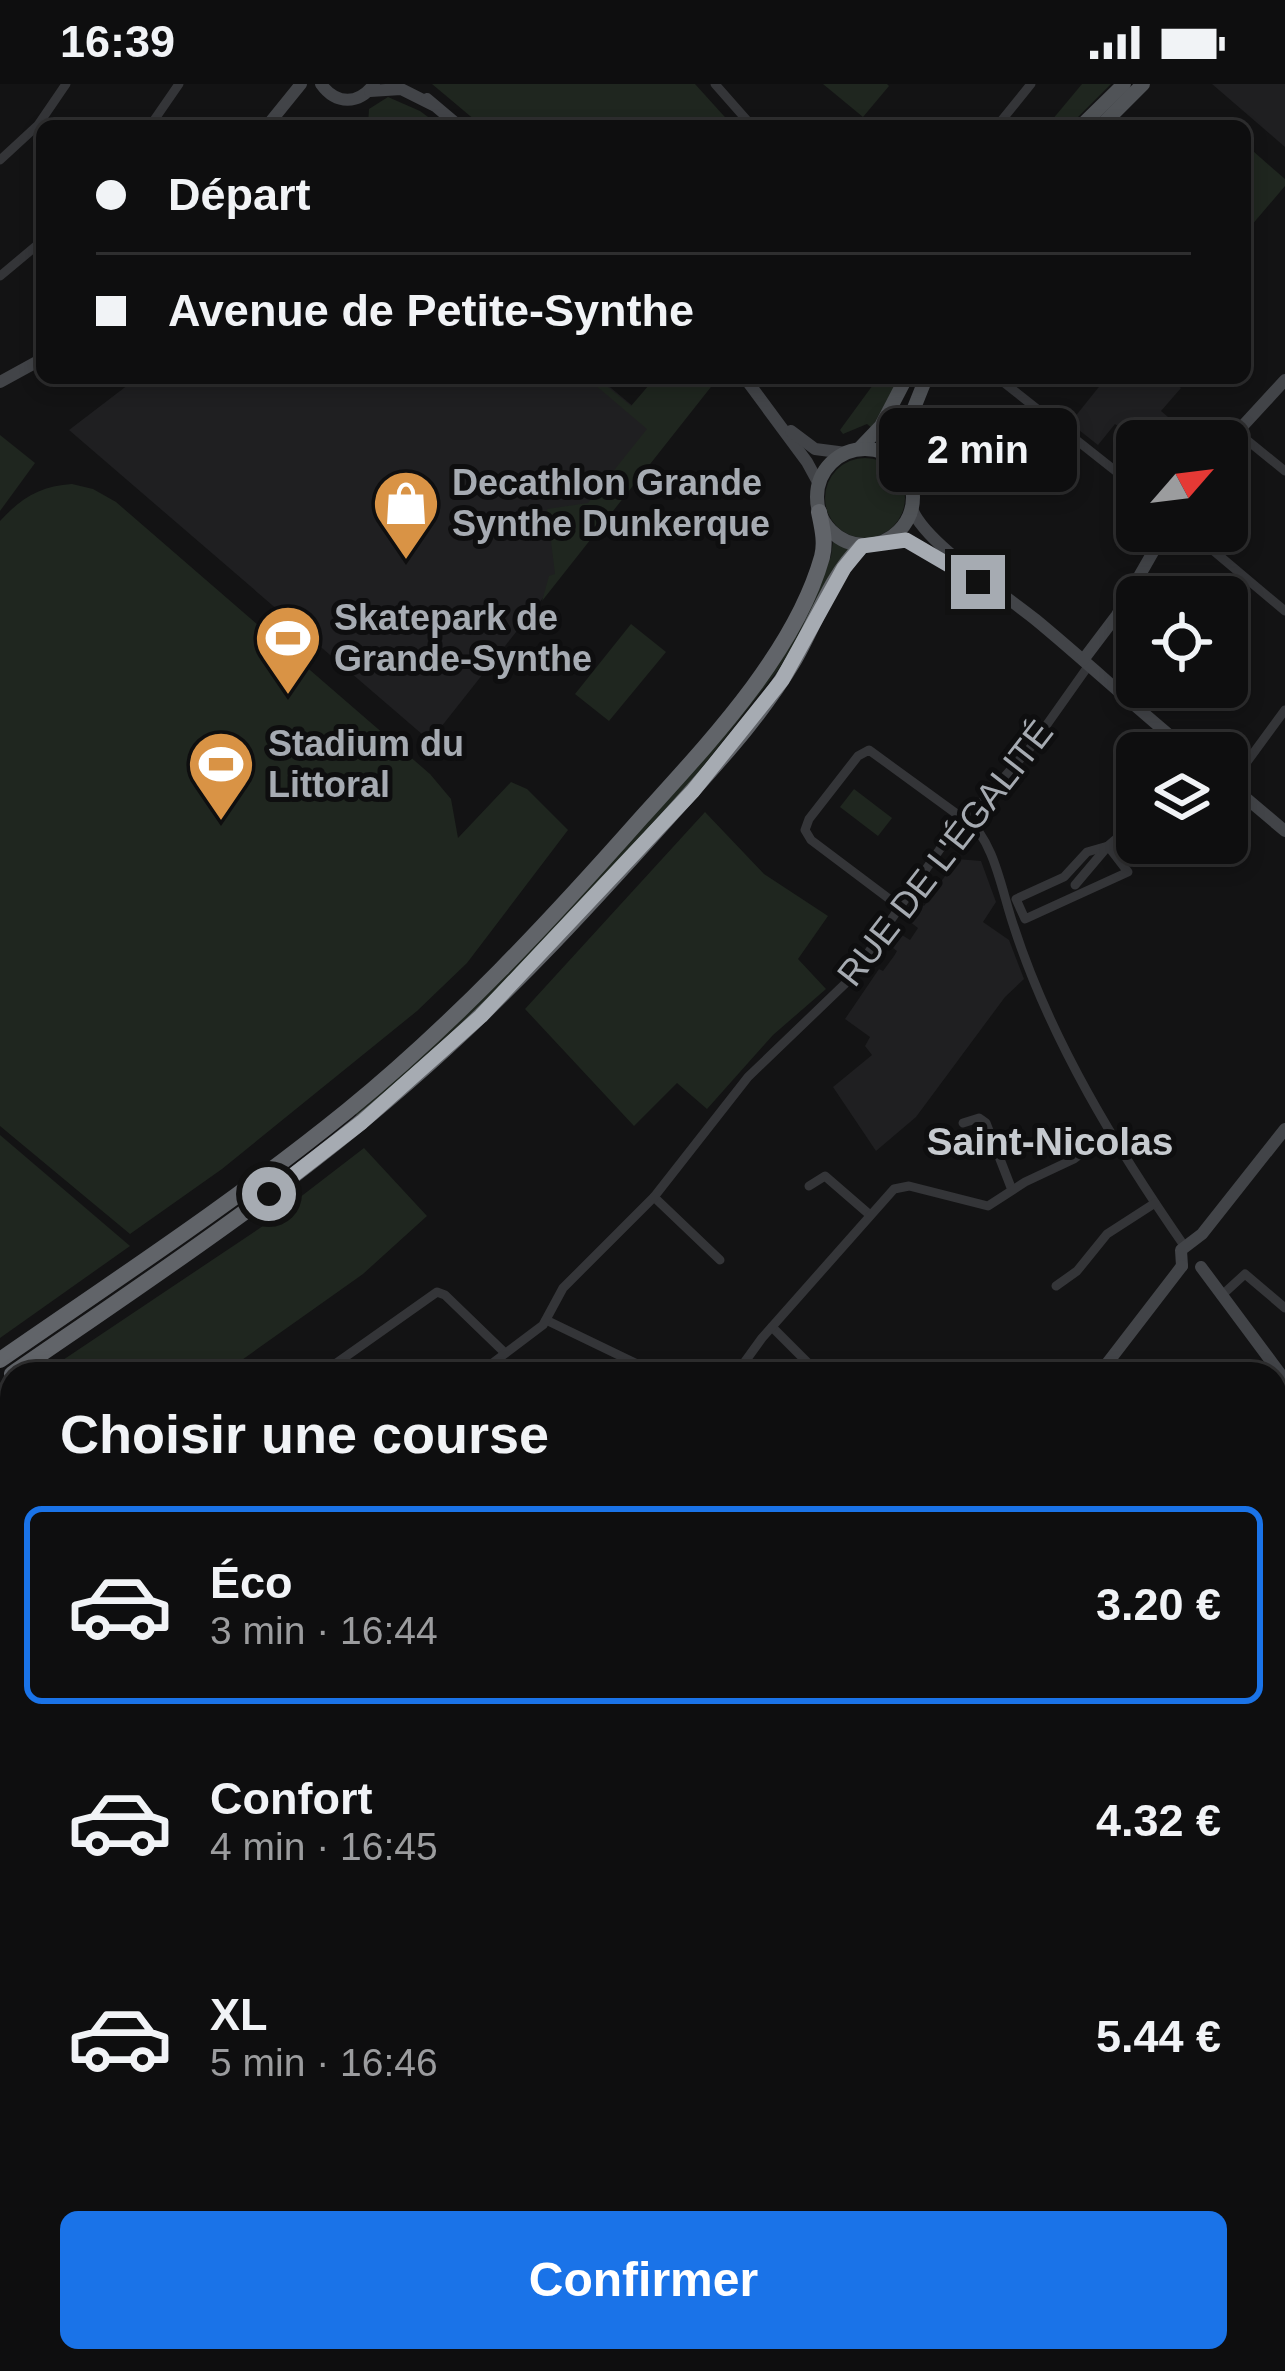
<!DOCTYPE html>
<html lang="fr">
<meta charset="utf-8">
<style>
:root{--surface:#0e0e0f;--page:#171718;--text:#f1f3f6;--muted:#9b9c9e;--line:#2e2e2f;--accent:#1a73e8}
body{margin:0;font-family:Helvetica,sans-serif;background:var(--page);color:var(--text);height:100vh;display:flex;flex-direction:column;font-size:45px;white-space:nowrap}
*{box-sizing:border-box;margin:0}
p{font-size:39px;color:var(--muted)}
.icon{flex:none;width:66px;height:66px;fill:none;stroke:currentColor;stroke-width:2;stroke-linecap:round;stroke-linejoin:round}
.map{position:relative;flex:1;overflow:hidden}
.sheet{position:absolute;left:0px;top:1278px;width:1287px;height:1011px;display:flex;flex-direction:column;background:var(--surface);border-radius:36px 36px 0 0;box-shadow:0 6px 18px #0003,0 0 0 3px var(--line)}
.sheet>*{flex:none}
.banner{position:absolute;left:36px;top:36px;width:1215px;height:264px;border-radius:18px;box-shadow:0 6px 18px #0003,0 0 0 3px var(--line);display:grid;align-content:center;height:264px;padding:0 60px;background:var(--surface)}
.needle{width:78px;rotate:62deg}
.tools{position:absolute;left:1116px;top:336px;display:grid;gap:24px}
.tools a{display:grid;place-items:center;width:132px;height:132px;border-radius:18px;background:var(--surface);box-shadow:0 6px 18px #0003,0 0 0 3px var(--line);font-size:60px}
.end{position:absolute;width:54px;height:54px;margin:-27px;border:15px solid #a6abb2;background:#111;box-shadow:0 0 0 6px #111}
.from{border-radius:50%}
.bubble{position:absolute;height:84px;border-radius:18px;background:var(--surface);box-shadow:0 6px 18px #0003,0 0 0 3px var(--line);font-size:39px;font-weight:600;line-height:84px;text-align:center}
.banner b{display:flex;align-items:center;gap:42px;height:114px;font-size:45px}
.banner b+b{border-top:3px solid var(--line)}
.banner i{width:30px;height:30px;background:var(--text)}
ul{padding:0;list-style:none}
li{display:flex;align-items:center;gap:36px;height:198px;margin:0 24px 18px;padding:0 36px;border:6px solid transparent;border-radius:18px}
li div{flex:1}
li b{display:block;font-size:45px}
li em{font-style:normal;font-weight:600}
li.selected{border-color:var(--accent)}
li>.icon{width:108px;height:108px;stroke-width:1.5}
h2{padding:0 60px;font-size:54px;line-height:144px}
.cta{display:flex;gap:24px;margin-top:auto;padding:24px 60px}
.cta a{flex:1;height:138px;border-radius:18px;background:var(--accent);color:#fff;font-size:48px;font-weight:600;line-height:138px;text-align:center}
.status{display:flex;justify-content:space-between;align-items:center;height:84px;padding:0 60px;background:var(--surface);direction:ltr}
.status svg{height:33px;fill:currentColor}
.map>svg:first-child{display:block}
.built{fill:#1f1f21}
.green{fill:#1f261f}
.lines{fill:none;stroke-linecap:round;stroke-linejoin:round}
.stream{stroke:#2e363b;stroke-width:3}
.street{stroke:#343538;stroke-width:9}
.secondary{stroke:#424448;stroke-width:12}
.primary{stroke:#505357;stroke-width:14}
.highway{stroke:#616469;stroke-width:16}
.rail{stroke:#4b4d51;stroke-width:3;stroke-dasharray:15 12;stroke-linecap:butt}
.route{stroke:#a6abb2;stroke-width:15}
.labels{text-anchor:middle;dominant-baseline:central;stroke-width:10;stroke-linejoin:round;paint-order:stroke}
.poi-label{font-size:36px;font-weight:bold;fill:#a6abb2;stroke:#0e0e0f;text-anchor:start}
.street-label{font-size:36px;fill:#a6abb2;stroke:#0e0e0f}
.neighbourhood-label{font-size:39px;font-weight:bold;fill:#c6cacf;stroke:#0e0e0f}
</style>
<div class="status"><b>16:39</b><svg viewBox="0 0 49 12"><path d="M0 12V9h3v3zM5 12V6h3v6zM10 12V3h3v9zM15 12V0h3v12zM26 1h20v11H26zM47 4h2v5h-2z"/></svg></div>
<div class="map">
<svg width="1285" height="2287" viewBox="0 0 1285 2287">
<rect width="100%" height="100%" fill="#131314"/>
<!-- built -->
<g class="built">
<path d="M1212 0H1285V63Z"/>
<path d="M137 294H599L670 353 430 657 69 346Z"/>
<path d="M1106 294H1167L1181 304 1161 327 1175 339 1160 357H1138L1115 340 1098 361 1070 339Z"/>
<path d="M957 775 981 777 996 818 983 838 1009 856 1024 895 1005 913 916 1033 876 1067 833 1003 872 971 865 962 870 953 845 935 879 885 883 887 894 872 897 867 893 864 902 851 910 856 918 844 905 834 916 817 924 822Z"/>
<path d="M0 1977H12V2277H81L90 2287H0Z"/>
</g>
<!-- green -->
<g class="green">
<path d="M432 0H695L733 42H482Z"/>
<path d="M823 0H887L889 2 863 33Z"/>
<path d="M1082 0H1111L1069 42H1047Z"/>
<path d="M388 13 420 27 440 42H368L369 25Z"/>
<path d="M1245 60 1285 95V102L1245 149Z"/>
<path d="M587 294H597L631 322 655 294H718L542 517 549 492 555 490 547 425 588 419 647 345Z"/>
<path d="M878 294H899L872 344 867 340 843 350 840 346Z"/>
<path d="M0 351 35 379 0 427Z"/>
<circle cx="865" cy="414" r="40"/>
<path d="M72 400 93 405 116 418 430 690 451 715 458 754 511 698 527 705 568 746 467 879 417 927 222 1085 130 1150 0 1042V437C21 414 40 402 72 400Z"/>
<path d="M833 457 850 466 778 586 693 695 504 900 358 1033 355 1029 603 787 815 511 831 472Z"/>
<path d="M631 540 666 568 609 637 575 610Z"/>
<path d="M854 705 892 734 878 752 840 723Z"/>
<path d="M705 728 764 790 828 832 798 875 826 905 773 951 707 1025 677 999 634 1042 525 925Z"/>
<path d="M0 1051 130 1162 0 1254Z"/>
<path d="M364 1064 427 1132 363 1190 222 1290H42L260 1144Z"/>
<path d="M12 1310V1430L2 1445 12 1482V1832L0 1826V1318Z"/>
<path d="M1285 1607V2287H713L718 2277H1275V1617Z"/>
</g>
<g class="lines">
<!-- stream -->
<g class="stream">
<path d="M0 1483 12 1493"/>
<path d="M1275 2258 1285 2240"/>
<path d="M998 2277 1011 2287"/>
<path d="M1260 2287 1264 2277"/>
</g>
<!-- street -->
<g class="street">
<path d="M715 0 752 42"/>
<path d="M150 42 179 0"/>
<path d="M997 42 1031 0"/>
<path d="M0 76 38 41 66 0"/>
<path d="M0 192 42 157"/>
<path d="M998 294 1137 404"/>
<path d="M1237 348 1285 387"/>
<path d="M1190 447 1285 527"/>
<path d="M1230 701 1285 626"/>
<path d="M966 734C995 757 1002 809 1014 843 1051 957 1117 1065 1185 1163"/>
<path d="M1108 762 1128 788 1025 835 1016 815 1064 793 1087 768Z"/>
<path d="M1075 801 1108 762 1137 737"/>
<path d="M900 823 811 756 805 746 809 735 858 672 869 666 965 736"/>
<path d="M963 1039 979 1034 986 1039 1012 1106"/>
<path d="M809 1102 825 1092 870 1131"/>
<path d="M654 1113 720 1176"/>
<path d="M1056 1202 1077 1187 1107 1150 1155 1119"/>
<path d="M1221 1212 1245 1190 1285 1224"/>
<path d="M546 1236 658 1290"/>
<path d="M772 1243 819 1290"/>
<path d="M321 1290 437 1208 445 1211 505 1269"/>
<path d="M478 1290 543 1241 563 1204 654 1113 748 993 850 895 940 765 1031 663 1089 581"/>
<path d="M736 1290 762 1254 894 1105 909 1102 988 1122 1025 1098 1074 1075 1110 1048"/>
<path d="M1275 1426 1285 1434"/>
<path d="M1275 1493 1285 1480"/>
<path d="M485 2277 494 2287"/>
</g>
<!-- secondary -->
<g class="secondary">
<path d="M321 0C336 21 359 21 374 0"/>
<path d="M370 7 401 5 433 21"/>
<path d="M427 15 459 42"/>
<path d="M267 42 301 0"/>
<path d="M745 294 807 378 819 400"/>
<path d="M0 298 42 275"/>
<path d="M791 347 815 365 846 369"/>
<path d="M1227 359 1285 296"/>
<path d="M912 425C925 459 1004 510 1036 536 1088 579 1138 626 1191 669"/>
<path d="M889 455 913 459 979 498"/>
<path d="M1083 576 1117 531 1165 447"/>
<path d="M1227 698 1285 747"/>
<path d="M1182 1182 1181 1166 1202 1150 1285 1045"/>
<path d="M1201 1183 1285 1296"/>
<path d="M1099 1290 1182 1182"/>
<path d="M0 2252 12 2242"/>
</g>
<!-- primary -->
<g class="primary">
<path d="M1081 42 1124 0"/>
<path d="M1101 42 1143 0"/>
<path d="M860 364 881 342 906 294"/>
<circle cx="865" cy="413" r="48"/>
<path d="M902 382 900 359 926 294"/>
</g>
<!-- highway -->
<g class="highway">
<path d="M0 1276C117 1195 236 1117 347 1027 455 939 550 837 642 733 708 660 795 569 822 473 826 458 822 443 819 428"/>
<path d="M12 1290C147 1197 284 1107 407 999 510 910 602 808 692 707 728 667 765 625 793 578 815 541 830 492 862 462"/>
<path d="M0 1688 12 1704"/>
<path d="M0 1768 12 1775"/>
<path d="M0 1791 12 1797"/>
<path d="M577 2277 586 2287"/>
<path d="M603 2277 611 2287"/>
</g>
<!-- rail -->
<g class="rail">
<path d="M1275 1607 1285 1597"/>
<path d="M0 2001H12"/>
</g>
</g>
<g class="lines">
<!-- route -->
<path class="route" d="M269 1110 362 1038 481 932 693 707 782 596 844 484 862 462 906 456 978 498"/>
</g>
<!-- icons -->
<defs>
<symbol id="shop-pin" viewBox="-11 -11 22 30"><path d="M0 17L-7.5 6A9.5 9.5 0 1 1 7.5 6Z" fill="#d99345" stroke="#0e0e0f"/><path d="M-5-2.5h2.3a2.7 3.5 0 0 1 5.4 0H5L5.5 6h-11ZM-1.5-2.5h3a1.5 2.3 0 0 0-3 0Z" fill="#fff"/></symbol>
<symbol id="stadium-pin" viewBox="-11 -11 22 30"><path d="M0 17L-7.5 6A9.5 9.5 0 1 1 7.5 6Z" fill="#d99345" stroke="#0e0e0f"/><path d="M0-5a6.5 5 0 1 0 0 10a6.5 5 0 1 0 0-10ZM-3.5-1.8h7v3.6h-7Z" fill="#fff"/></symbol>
</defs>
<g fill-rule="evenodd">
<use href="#shop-pin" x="368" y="381" width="76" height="104"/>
<use href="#stadium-pin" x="250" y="516" width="76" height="104"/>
<use href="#stadium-pin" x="183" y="642" width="76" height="104"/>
</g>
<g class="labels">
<!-- poi labels -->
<g class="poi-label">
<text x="452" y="398">Decathlon Grande<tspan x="452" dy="41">Synthe Dunkerque</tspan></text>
<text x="334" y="533">Skatepark de<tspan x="334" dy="41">Grande-Synthe</tspan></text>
<text x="268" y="659">Stadium du<tspan x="268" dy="41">Littoral</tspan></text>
</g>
<!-- street labels -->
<g class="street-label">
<text transform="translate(945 769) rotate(-52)">RUE DE L'ÉGALITÉ</text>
</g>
<!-- neighbourhood labels -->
<g class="neighbourhood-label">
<text x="1050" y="1057">Saint-Nicolas</text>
</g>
</g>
</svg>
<div class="tools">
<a><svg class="needle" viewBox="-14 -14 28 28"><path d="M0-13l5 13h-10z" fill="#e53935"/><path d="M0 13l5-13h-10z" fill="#9b9c9e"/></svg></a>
<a><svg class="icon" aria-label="locate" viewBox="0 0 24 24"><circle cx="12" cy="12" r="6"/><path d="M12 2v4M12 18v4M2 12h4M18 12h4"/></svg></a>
<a><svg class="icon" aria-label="layers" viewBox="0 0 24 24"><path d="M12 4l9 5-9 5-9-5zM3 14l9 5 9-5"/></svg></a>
</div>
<i class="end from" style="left:269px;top:1110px"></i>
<i class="end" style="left:978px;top:498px"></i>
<div class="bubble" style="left:879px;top:324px;width:198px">2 min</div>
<div class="banner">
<b><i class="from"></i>Départ</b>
<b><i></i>Avenue de Petite-Synthe</b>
</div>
<section class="sheet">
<h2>Choisir une course</h2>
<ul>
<li class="selected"><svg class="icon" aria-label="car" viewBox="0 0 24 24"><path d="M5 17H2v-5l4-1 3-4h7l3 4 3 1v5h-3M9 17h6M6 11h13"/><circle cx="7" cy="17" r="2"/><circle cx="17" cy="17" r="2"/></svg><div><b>Éco</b><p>3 min · 16:44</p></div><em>3.20 €</em></li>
<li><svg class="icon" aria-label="car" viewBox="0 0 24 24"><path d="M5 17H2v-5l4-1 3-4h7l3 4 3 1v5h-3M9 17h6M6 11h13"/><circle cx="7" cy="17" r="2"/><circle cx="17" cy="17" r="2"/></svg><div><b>Confort</b><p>4 min · 16:45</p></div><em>4.32 €</em></li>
<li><svg class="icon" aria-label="car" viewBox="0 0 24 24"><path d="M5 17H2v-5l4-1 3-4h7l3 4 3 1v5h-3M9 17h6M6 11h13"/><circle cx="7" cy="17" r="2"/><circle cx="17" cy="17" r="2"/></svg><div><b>XL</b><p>5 min · 16:46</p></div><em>5.44 €</em></li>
</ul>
<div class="cta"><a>Confirmer</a></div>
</section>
</div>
